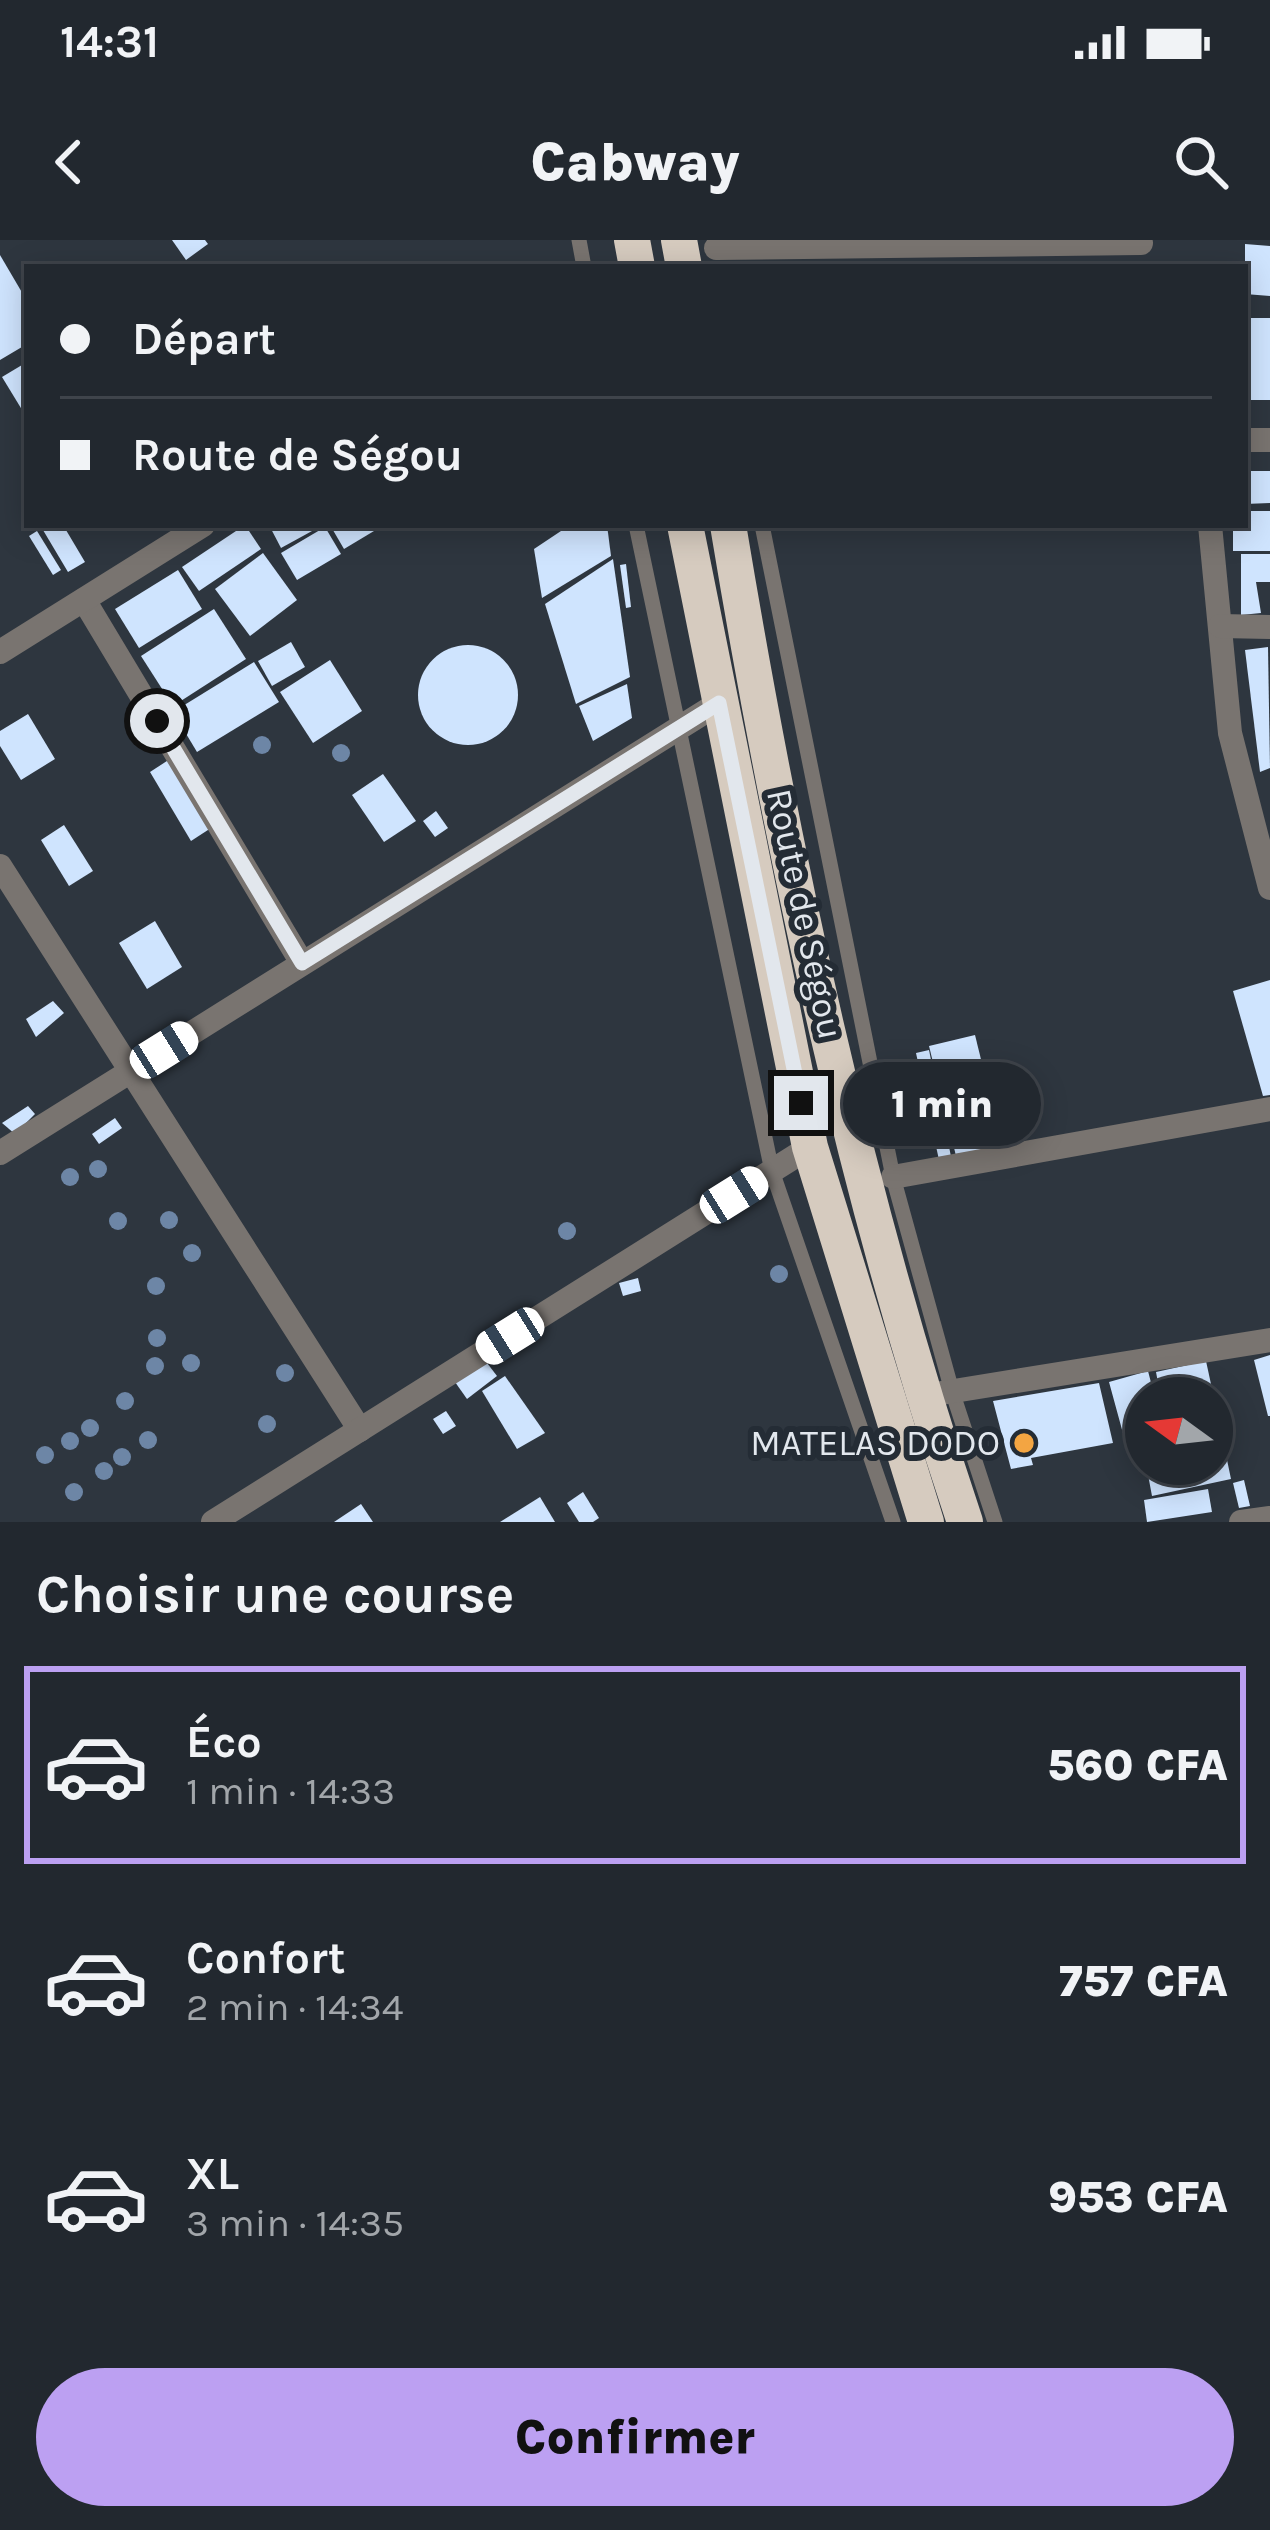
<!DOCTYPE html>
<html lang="fr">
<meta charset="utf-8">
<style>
:root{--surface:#22282f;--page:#2e343b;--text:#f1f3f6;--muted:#a2a6aa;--line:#3f444b;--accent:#bca0f2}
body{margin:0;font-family:Karla,sans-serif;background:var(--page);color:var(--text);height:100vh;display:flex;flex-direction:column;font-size:45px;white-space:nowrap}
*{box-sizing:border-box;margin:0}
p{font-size:39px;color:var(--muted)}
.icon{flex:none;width:66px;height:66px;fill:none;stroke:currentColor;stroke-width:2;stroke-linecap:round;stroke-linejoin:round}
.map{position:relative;height:1282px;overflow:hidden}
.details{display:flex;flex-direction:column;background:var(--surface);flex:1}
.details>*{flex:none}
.banner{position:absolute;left:24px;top:24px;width:1224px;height:264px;border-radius:0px;box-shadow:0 6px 30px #0003,0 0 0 3px var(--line);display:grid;align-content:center;height:264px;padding:0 36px;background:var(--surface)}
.needle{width:78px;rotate:285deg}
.tools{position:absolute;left:1125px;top:1137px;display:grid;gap:24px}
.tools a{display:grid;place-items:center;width:108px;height:108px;border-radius:50%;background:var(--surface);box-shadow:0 6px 30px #0003,0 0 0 3px var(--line);font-size:60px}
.end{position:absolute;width:54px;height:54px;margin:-27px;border:15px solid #e2e7ed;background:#111;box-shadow:0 0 0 6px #111}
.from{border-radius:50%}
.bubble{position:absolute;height:84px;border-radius:42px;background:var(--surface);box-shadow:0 6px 30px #0003,0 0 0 3px var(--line);font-size:39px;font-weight:800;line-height:84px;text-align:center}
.car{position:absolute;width:36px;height:72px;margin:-36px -18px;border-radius:15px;box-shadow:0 0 9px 3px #0007;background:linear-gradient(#fff 24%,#345 0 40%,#fff 0 76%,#345 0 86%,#fff 0)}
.banner b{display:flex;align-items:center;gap:42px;height:114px;font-size:45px}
.banner b+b{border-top:3px solid var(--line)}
.banner i{width:30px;height:30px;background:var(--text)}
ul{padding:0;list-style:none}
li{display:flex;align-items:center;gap:36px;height:198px;margin:0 24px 18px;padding:0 12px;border:6px solid transparent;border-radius:0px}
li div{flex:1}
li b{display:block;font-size:45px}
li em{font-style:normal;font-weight:800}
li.selected{border-color:var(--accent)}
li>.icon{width:108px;height:108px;stroke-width:1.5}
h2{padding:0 36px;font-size:54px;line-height:144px}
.cta{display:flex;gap:24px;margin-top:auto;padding:24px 36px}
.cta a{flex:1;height:138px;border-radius:72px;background:var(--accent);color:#111;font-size:48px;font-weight:800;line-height:138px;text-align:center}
.status{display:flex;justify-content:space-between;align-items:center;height:84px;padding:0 60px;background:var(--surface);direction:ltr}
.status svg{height:33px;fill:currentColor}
header{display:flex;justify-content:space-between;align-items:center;height:156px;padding:0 36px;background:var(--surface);font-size:54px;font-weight:800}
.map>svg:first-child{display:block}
.building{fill:#cfe4fe}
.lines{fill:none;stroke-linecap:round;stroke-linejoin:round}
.lane{stroke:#797470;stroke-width:15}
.street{stroke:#797470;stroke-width:24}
.highway{stroke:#d6cbbf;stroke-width:36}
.tree{fill:#6d86a6}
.route{stroke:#e2e7ed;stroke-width:15}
.poi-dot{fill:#f3a542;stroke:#242c35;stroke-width:4.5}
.labels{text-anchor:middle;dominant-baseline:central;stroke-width:12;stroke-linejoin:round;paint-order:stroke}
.street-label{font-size:36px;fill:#e2e7ed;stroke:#242c35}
.poi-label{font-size:36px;fill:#e2e7ed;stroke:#242c35;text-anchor:end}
</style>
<div class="status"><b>14:31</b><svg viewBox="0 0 49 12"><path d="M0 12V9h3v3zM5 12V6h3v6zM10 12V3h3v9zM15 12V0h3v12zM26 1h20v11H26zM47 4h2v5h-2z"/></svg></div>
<header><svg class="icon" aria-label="back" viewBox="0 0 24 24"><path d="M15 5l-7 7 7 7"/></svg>Cabway<svg class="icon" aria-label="search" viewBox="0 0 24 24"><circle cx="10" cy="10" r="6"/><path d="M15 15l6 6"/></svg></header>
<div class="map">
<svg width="1270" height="1282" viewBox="0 0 1270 1282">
<rect width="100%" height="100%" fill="#2e363f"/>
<!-- building -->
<g class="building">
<path d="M172 0H205L208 4 186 20Z"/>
<path d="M1245 4 1270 6V56L1245 54Z"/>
<path d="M0 15 27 61V104L0 120Z"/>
<rect x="1245" y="78" width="25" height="82"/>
<path d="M27 122V178L2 137Z"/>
<path d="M1245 231H1270V263L1245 264Z"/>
<path d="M1245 271H1270V311H1233V285H1245Z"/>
<path d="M40 285H63L85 322 68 332Z"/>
<path d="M245 285 261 309 199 351 182 327Z"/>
<path d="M269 285H323L281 308Z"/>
<path d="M330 285H384L344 309Z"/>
<path d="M570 285H607L611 316 542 358 534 309Z"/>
<path d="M325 287 341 314 297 340 281 313Z"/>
<path d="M37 291 61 330 53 335 29 296Z"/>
<path d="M263 313 297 360 250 396 215 349Z"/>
<path d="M1241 314H1270V342H1256L1261 373 1241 375Z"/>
<path d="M613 319 630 437 576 464 545 364Z"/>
<path d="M626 324 631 367 626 368 620 325Z"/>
<path d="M178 330 202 369 139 408 115 369Z"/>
<path d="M214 369 246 419 173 466 141 416Z"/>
<path d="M291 402 305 427 272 446 258 421Z"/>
<circle cx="468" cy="455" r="50"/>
<path d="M1268 407 1270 528 1260 532 1245 410Z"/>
<path d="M330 420 362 471 313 503 280 452Z"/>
<path d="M254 422 279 462 197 512 173 472Z"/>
<path d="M627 444 632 478 593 501 579 466Z"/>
<path d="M28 474 55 519 21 540 0 506V491Z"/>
<path d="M170 519 211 588 191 601 150 532Z"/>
<path d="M383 534 416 581 384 602 352 555Z"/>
<path d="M436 571 448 588 435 597 423 581Z"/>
<path d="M64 585 93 631 69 646 41 600Z"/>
<path d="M155 681 182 727 147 749 119 703Z"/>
<path d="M1270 740V855L1263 856 1233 751Z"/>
<path d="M53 761 64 773 36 797 26 779Z"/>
<path d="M975 795 1003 909 957 920 929 806Z"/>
<path d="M929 810 954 931 942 934 916 813Z"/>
<path d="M28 866 35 874 15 894 2 883Z"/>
<path d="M115 878 122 888 99 904 92 894Z"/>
<path d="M638 1038 641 1051 623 1056 619 1043Z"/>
<path d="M1270 1115V1176H1268L1254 1120Z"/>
<path d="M484 1119 497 1136 467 1159 455 1142Z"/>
<path d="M1206 1121 1214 1158H1161L1156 1132Z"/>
<path d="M1148 1131 1155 1158H1146V1203L1127 1208 1109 1142Z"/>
<path d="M505 1136 545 1193 517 1209 482 1151Z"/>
<path d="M1099 1143 1113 1203 1031 1218 1033 1225 1011 1229 993 1161Z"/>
<path d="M446 1171 456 1186 443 1194 433 1179Z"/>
<path d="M1222 1196 1231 1239 1152 1256 1146 1224H1212V1199Z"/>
<path d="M1244 1240 1250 1266 1239 1268 1233 1243Z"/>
<path d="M1208 1249 1212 1272 1147 1282 1144 1260Z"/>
<path d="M583 1252 599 1278 593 1282H579L567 1263Z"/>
<path d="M540 1257 555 1282H500Z"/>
<path d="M361 1264 373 1282H334Z"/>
</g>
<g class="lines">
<!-- lane -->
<g class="lane">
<path d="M579 0 584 27"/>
<path d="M636 285 772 931 893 1282"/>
<path d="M762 285 893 937 952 1151 995 1282"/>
</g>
<!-- street -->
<g class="street">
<path d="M716 8 1141 3"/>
<path d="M1245 200H1270"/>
<path d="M1210 285 1230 493 1270 648"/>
<path d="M84 360 302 723"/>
<path d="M1220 386 1270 387"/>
<path d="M0 412 203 285"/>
<path d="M0 626 360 1190"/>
<path d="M0 913 719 463"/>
<path d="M893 937 1270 869"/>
<path d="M923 1156 1270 1100"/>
<path d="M213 1282 810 907"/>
<path d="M1241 1282 1270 1278"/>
</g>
<!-- highway -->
<g class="highway">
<path d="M632 0 637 27"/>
<path d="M679 0 684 27"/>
<path d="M685 285 810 907 926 1282"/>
<path d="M728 285C784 622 856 958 965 1282"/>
</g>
</g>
<!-- trees -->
<g class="tree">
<circle cx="262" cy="505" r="9"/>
<circle cx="341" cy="513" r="9"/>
<circle cx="98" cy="929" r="9"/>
<circle cx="70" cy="937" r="9"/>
<circle cx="169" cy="980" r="9"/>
<circle cx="118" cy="981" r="9"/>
<circle cx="567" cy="991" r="9"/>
<circle cx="192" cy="1013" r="9"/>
<circle cx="779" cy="1034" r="9"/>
<circle cx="156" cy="1046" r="9"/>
<circle cx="157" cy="1098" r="9"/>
<circle cx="191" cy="1123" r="9"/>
<circle cx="155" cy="1126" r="9"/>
<circle cx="285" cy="1133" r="9"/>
<circle cx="125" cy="1161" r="9"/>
<circle cx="267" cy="1184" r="9"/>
<circle cx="90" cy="1188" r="9"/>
<circle cx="148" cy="1200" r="9"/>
<circle cx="70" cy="1201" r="9"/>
<circle cx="45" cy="1215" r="9"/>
<circle cx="122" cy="1217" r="9"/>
<circle cx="104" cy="1231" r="9"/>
<circle cx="74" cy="1252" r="9"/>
</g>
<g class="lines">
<!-- route -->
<path class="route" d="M157 481 302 723 719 463 801 863"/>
</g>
<!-- markers -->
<circle class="poi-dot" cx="1024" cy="1203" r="12"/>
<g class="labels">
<!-- street labels -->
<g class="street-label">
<text transform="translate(805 674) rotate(78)">Route de Ségou</text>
</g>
<!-- poi labels -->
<g class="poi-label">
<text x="1000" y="1203">MATELAS DODO</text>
</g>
</g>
</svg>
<div class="tools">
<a><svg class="needle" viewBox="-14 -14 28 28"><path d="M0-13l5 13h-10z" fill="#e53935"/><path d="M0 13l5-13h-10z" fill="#a2a6aa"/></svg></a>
</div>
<i class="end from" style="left:157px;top:481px"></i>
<i class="end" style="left:801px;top:863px"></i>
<div class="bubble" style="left:843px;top:822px;width:198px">1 min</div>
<i class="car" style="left:164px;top:810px;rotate:58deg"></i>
<i class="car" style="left:734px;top:955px;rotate:58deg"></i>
<i class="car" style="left:510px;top:1096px;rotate:238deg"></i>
<div class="banner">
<b><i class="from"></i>Départ</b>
<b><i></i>Route de Ségou</b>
</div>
</div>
<section class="details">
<h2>Choisir une course</h2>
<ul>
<li class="selected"><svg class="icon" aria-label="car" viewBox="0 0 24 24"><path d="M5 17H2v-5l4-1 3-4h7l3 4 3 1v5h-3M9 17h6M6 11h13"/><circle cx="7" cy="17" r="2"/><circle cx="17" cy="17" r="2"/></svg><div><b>Éco</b><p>1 min · 14:33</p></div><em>560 CFA</em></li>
<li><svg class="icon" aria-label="car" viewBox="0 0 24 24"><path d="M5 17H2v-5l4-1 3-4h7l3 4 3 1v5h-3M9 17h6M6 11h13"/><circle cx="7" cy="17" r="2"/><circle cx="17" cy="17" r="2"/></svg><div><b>Confort</b><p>2 min · 14:34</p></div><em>757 CFA</em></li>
<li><svg class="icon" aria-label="car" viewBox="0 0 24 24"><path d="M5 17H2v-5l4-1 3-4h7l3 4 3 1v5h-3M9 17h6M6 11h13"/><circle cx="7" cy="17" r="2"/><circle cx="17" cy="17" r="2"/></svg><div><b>XL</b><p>3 min · 14:35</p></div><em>953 CFA</em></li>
</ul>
<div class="cta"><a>Confirmer</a></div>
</section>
